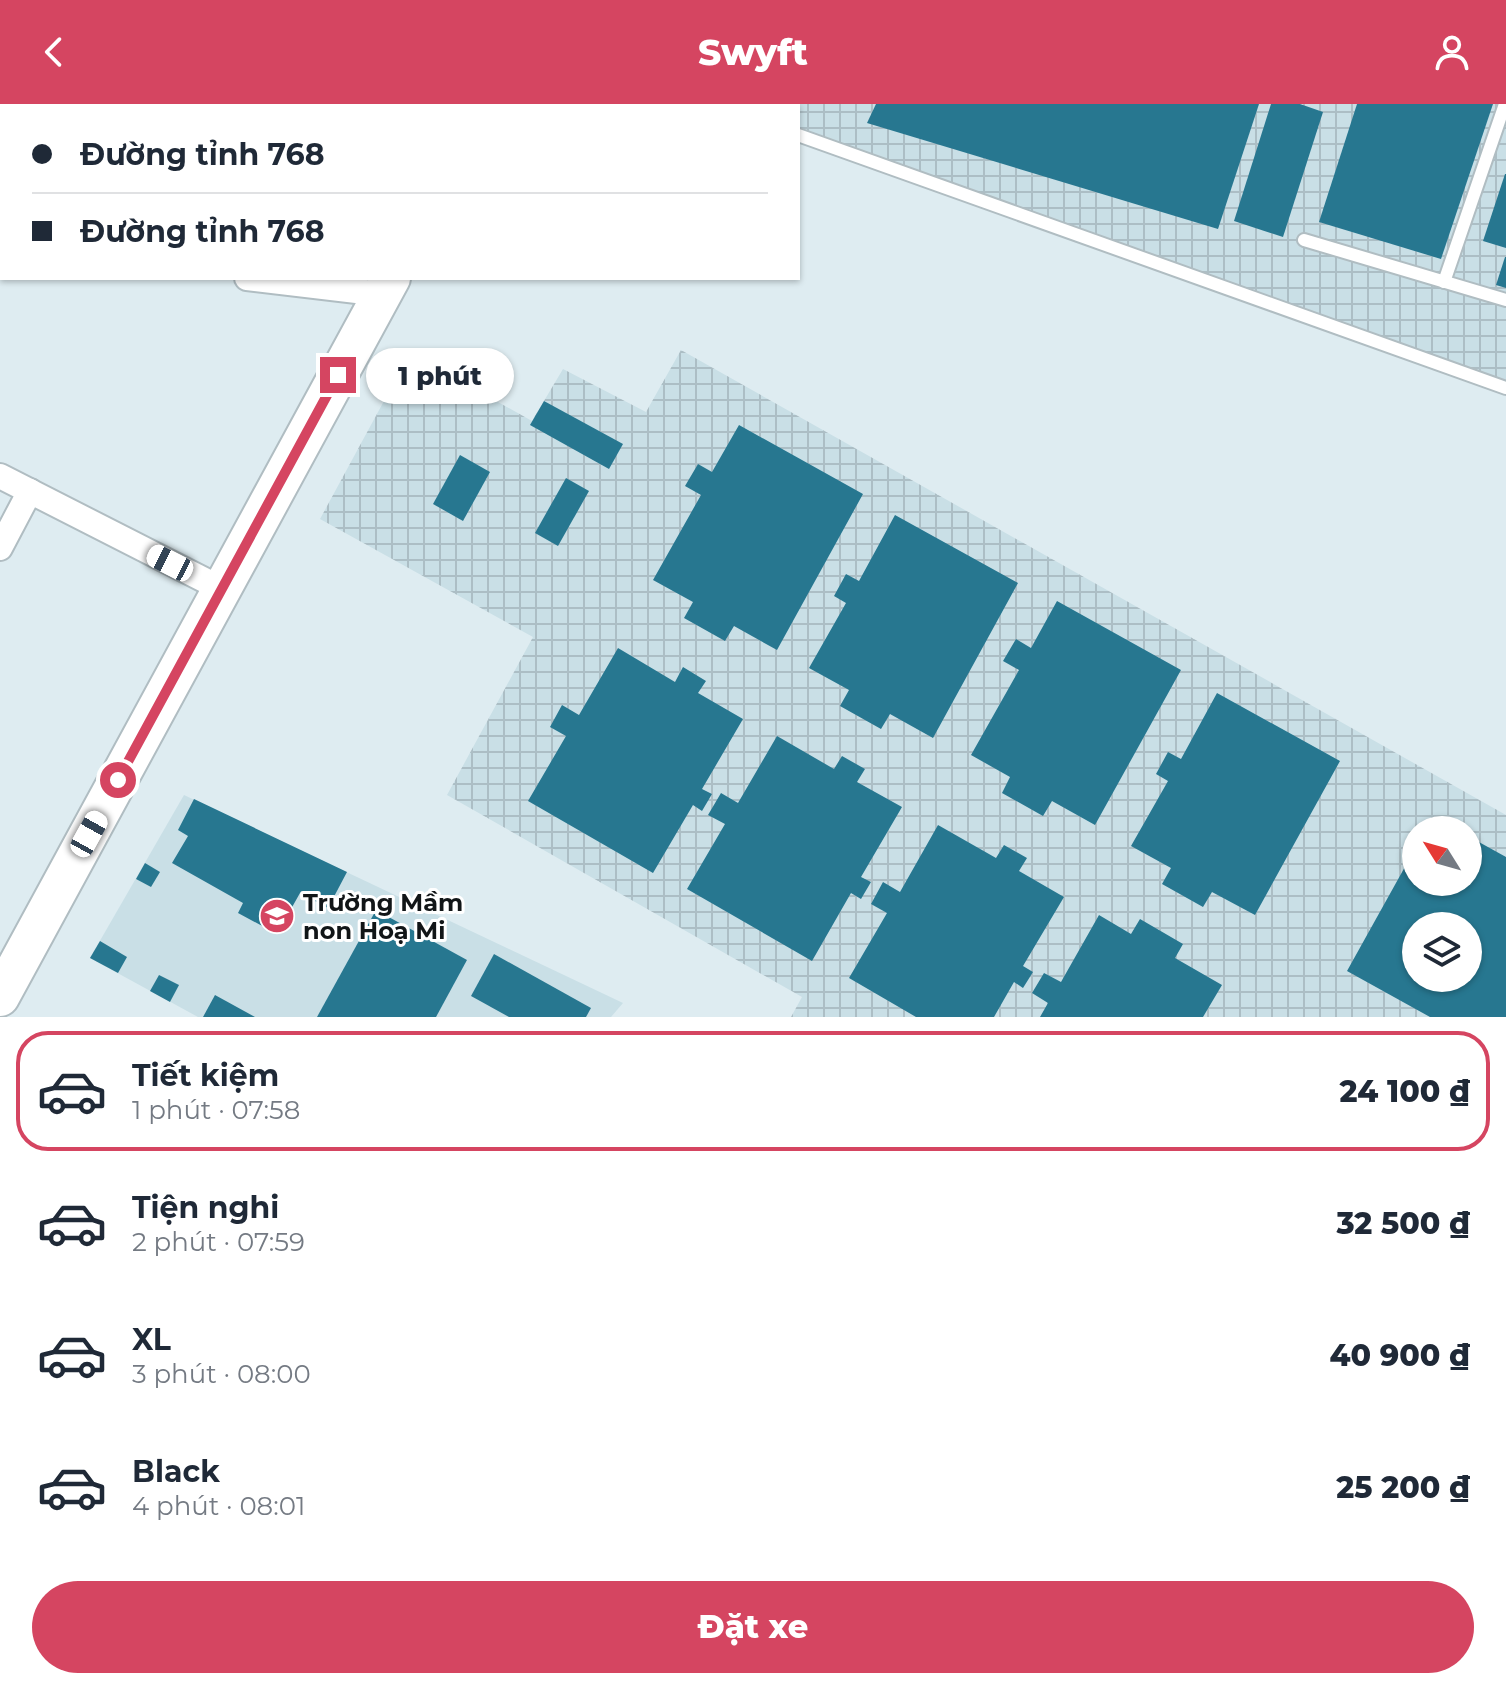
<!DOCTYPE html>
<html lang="vi">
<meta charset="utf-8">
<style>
:root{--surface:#fff;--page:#f2f2f3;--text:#1f2937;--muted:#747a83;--line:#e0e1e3;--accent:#d54561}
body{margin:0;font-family:Montserrat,sans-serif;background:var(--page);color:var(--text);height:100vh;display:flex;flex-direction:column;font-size:30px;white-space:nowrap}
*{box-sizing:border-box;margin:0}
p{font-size:26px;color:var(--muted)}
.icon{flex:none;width:44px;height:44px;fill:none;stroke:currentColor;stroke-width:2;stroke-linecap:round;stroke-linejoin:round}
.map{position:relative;height:913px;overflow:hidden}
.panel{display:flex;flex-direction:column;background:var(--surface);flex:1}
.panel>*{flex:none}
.top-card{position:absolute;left:0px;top:0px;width:800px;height:176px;box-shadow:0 2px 6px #0004;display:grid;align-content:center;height:176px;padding:0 32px;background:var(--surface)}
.needle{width:52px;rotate:307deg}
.buttons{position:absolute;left:1402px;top:712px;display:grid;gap:16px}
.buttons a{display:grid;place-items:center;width:80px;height:80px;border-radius:50%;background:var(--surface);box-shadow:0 2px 6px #0004;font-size:40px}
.end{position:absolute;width:36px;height:36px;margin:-18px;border:10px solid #d54561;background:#fff;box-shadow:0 0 0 4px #fff}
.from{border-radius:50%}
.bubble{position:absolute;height:56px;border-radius:28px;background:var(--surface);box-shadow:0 2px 6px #0004;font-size:26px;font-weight:800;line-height:56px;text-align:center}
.car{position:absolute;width:24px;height:48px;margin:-24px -12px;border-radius:10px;box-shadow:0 0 6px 2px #0007;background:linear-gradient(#fff 24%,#345 0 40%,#fff 0 76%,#345 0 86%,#fff 0)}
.top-card b{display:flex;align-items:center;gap:28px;height:76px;font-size:30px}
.top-card b+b{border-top:2px solid var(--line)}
.top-card i{width:20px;height:20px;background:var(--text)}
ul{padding:14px 0 0;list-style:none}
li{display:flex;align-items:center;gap:24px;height:120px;margin:0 16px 12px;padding:0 16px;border:4px solid transparent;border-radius:32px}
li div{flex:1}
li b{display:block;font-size:30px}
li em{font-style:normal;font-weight:800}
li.on{border-color:var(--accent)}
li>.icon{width:72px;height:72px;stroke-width:1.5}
.action{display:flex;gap:16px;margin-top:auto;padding:16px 32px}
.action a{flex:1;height:92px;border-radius:48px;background:var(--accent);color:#fff;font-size:32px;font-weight:800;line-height:92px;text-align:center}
header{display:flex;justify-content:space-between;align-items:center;height:104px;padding:0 32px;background:var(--accent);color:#fff;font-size:36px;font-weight:800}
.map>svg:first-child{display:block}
.built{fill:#c9dfe6}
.industrial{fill:url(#industrial-grid);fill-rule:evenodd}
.building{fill:#277790;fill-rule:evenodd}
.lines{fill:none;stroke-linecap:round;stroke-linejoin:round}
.lane-casing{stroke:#b0bdc2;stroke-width:16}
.street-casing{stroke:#b0bdc2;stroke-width:28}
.primary-casing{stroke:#b0bdc2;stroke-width:42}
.lane{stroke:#fff;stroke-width:12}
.street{stroke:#fff;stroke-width:24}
.primary{stroke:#fff;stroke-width:38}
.route{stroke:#d54561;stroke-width:10}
.labels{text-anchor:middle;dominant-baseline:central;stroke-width:6;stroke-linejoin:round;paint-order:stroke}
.poi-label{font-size:24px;font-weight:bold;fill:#111517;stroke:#fff;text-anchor:start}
</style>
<header><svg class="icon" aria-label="back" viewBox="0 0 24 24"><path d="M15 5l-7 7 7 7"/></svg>Swyft<svg class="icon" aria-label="person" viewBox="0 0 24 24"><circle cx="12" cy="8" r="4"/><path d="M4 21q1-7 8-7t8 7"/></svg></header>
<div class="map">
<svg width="1506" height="913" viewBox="0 0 1506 913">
<defs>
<pattern id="industrial-grid" width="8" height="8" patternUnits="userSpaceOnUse" patternTransform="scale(2)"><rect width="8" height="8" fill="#c9dfe6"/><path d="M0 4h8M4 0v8" fill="none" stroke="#acbec5"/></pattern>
</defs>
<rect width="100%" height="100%" fill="#deecf1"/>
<!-- built -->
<path class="built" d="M184 691 623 899 611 913H198L90 854Z"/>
<!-- industrial -->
<g class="industrial">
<path d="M711 0H1506V284L798 31V2Z"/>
<path d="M681 246 1506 711V913H791L802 893 447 691 533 533 320 415 410 249 532 317 563 265 646 308ZM1416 726H1468V778H1416ZM1416 822H1468V874H1416Z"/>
</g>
<!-- building -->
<g class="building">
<path d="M876 0H1259L1218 125 867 19Z"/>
<path d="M1271 0H1300L1323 8 1283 133 1234 117Z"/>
<path d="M1357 0H1493L1441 155 1319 118Z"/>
<path d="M1505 70H1506V144L1483 137Z"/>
<path d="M1505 153H1506V184L1496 181Z"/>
<path d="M544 297 623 340 609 365 530 321Z"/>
<path d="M739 321 863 390 777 546 734 522 725 537 684 514 693 498 653 476 701 391 685 382 698 360 712 368Z"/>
<path d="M460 351 490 368 463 417 433 400Z"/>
<path d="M566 374 589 387 558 442 535 429Z"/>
<path d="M895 411 1018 479 933 634 890 610 881 625 840 602 849 586 809 564 846 499 834 492 846 470 859 477Z"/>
<path d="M1057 497 1181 566 1095 721 1052 697 1043 712 1002 689 1010 673 971 651 1019 566 1003 557 1016 535 1031 544Z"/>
<path d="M618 544 675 578 683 563 706 577 698 589 743 615 702 685 712 690 702 707 693 701 653 769 528 697 566 632 550 623 562 601 579 611Z"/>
<path d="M1217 589 1340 657 1255 811 1212 788 1203 803 1162 780 1171 764 1131 742 1168 677 1156 670 1168 648 1181 655Z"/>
<path d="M777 632 834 665 842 652 865 665 857 678 902 703 861 773 871 778 861 795 851 789 812 857 687 785 725 720 708 711 721 689 738 699Z"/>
<path d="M194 695 347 768 328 804 300 789 277 830 238 809 243 799 172 759 188 732 178 726Z"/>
<path d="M1433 713 1457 726H1426Z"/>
<path d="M938 721 996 754 1004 741 1027 754 1019 767 1064 793 1023 862 1033 868 1023 884 1014 878 994 913H916L849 874 887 809 871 800 883 778 900 788Z"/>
<path d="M1468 732 1506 753V913H1430L1347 867 1416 743V778H1468ZM1416 822H1468V874H1416Z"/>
<path d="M145 759 160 768 151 783 136 775Z"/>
<path d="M376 806 467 856 436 913H317Z"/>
<path d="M1099 811 1131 830 1140 815 1183 840 1175 854 1222 881 1203 913H1040L1048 899 1032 889 1044 869 1061 878Z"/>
<path d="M100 837 127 853 118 869 90 854Z"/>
<path d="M494 850 591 904 586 913H509L471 892Z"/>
<path d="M159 871 179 881 170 898 150 887Z"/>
<path d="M215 891 255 913H203Z"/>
</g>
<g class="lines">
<defs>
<g id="lane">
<path d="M711 0 717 2"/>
<path d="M798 31 1506 284"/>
<path d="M1304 136 1506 196"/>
<path d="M1444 178 1505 0"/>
</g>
<g id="street">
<path d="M247 174 382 190"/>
<path d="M0 372 222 485"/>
<path d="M0 444 30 387"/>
</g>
<g id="primary">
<path d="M484 2 485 0"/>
<path d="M0 893 391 174"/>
</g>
</defs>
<!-- lane casing -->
<use href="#lane" class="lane-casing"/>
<!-- street casing -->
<use href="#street" class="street-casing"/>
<!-- primary casing -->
<use href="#primary" class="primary-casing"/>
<!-- lane -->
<use href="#lane" class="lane"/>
<!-- street -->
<use href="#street" class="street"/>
<!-- primary -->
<use href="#primary" class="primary"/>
</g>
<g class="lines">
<!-- route -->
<path class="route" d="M118 676 338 271"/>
</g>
<!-- icons -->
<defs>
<symbol id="school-disc" viewBox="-11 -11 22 22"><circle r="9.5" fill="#d54561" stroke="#fff"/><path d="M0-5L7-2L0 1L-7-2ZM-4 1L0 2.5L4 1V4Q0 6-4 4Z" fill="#fff"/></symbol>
</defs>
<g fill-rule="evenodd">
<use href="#school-disc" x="257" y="792" width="40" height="40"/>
</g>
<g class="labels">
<!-- poi labels -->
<g class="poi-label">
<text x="303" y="798">Trường Mầm<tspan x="303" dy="28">non Hoạ Mi</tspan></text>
</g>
</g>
</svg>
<div class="buttons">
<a><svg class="needle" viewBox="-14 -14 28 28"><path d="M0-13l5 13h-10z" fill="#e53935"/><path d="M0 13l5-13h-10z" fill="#747a83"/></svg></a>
<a><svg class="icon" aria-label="layers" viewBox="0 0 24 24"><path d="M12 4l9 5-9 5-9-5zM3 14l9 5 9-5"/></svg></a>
</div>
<i class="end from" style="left:118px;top:676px"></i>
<i class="end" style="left:338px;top:271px"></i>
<div class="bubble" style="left:366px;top:244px;width:148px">1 phút</div>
<i class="car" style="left:170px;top:459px;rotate:297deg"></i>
<i class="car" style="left:89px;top:730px;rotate:29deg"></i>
<div class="top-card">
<b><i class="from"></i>Đường tỉnh 768</b>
<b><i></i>Đường tỉnh 768</b>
</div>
</div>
<section class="panel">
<ul>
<li class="on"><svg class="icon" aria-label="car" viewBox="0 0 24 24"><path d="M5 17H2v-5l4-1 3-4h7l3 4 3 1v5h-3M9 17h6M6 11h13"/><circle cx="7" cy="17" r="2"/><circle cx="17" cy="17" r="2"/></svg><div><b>Tiết kiệm</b><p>1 phút · 07:58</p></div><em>24 100 ₫</em></li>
<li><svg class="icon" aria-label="car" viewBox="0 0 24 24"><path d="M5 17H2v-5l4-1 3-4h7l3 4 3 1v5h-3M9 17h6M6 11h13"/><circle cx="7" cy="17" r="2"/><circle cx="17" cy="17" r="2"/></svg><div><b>Tiện nghi</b><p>2 phút · 07:59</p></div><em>32 500 ₫</em></li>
<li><svg class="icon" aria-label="car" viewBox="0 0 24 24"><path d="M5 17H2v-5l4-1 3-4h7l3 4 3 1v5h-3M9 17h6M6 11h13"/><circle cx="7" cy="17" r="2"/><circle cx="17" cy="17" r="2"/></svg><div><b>XL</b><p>3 phút · 08:00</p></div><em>40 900 ₫</em></li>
<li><svg class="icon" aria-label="car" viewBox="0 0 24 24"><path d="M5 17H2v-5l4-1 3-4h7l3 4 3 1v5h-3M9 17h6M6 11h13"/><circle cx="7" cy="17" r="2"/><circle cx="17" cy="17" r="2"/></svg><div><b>Black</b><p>4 phút · 08:01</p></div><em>25 200 ₫</em></li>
</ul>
<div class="action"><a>Đặt xe</a></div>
</section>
